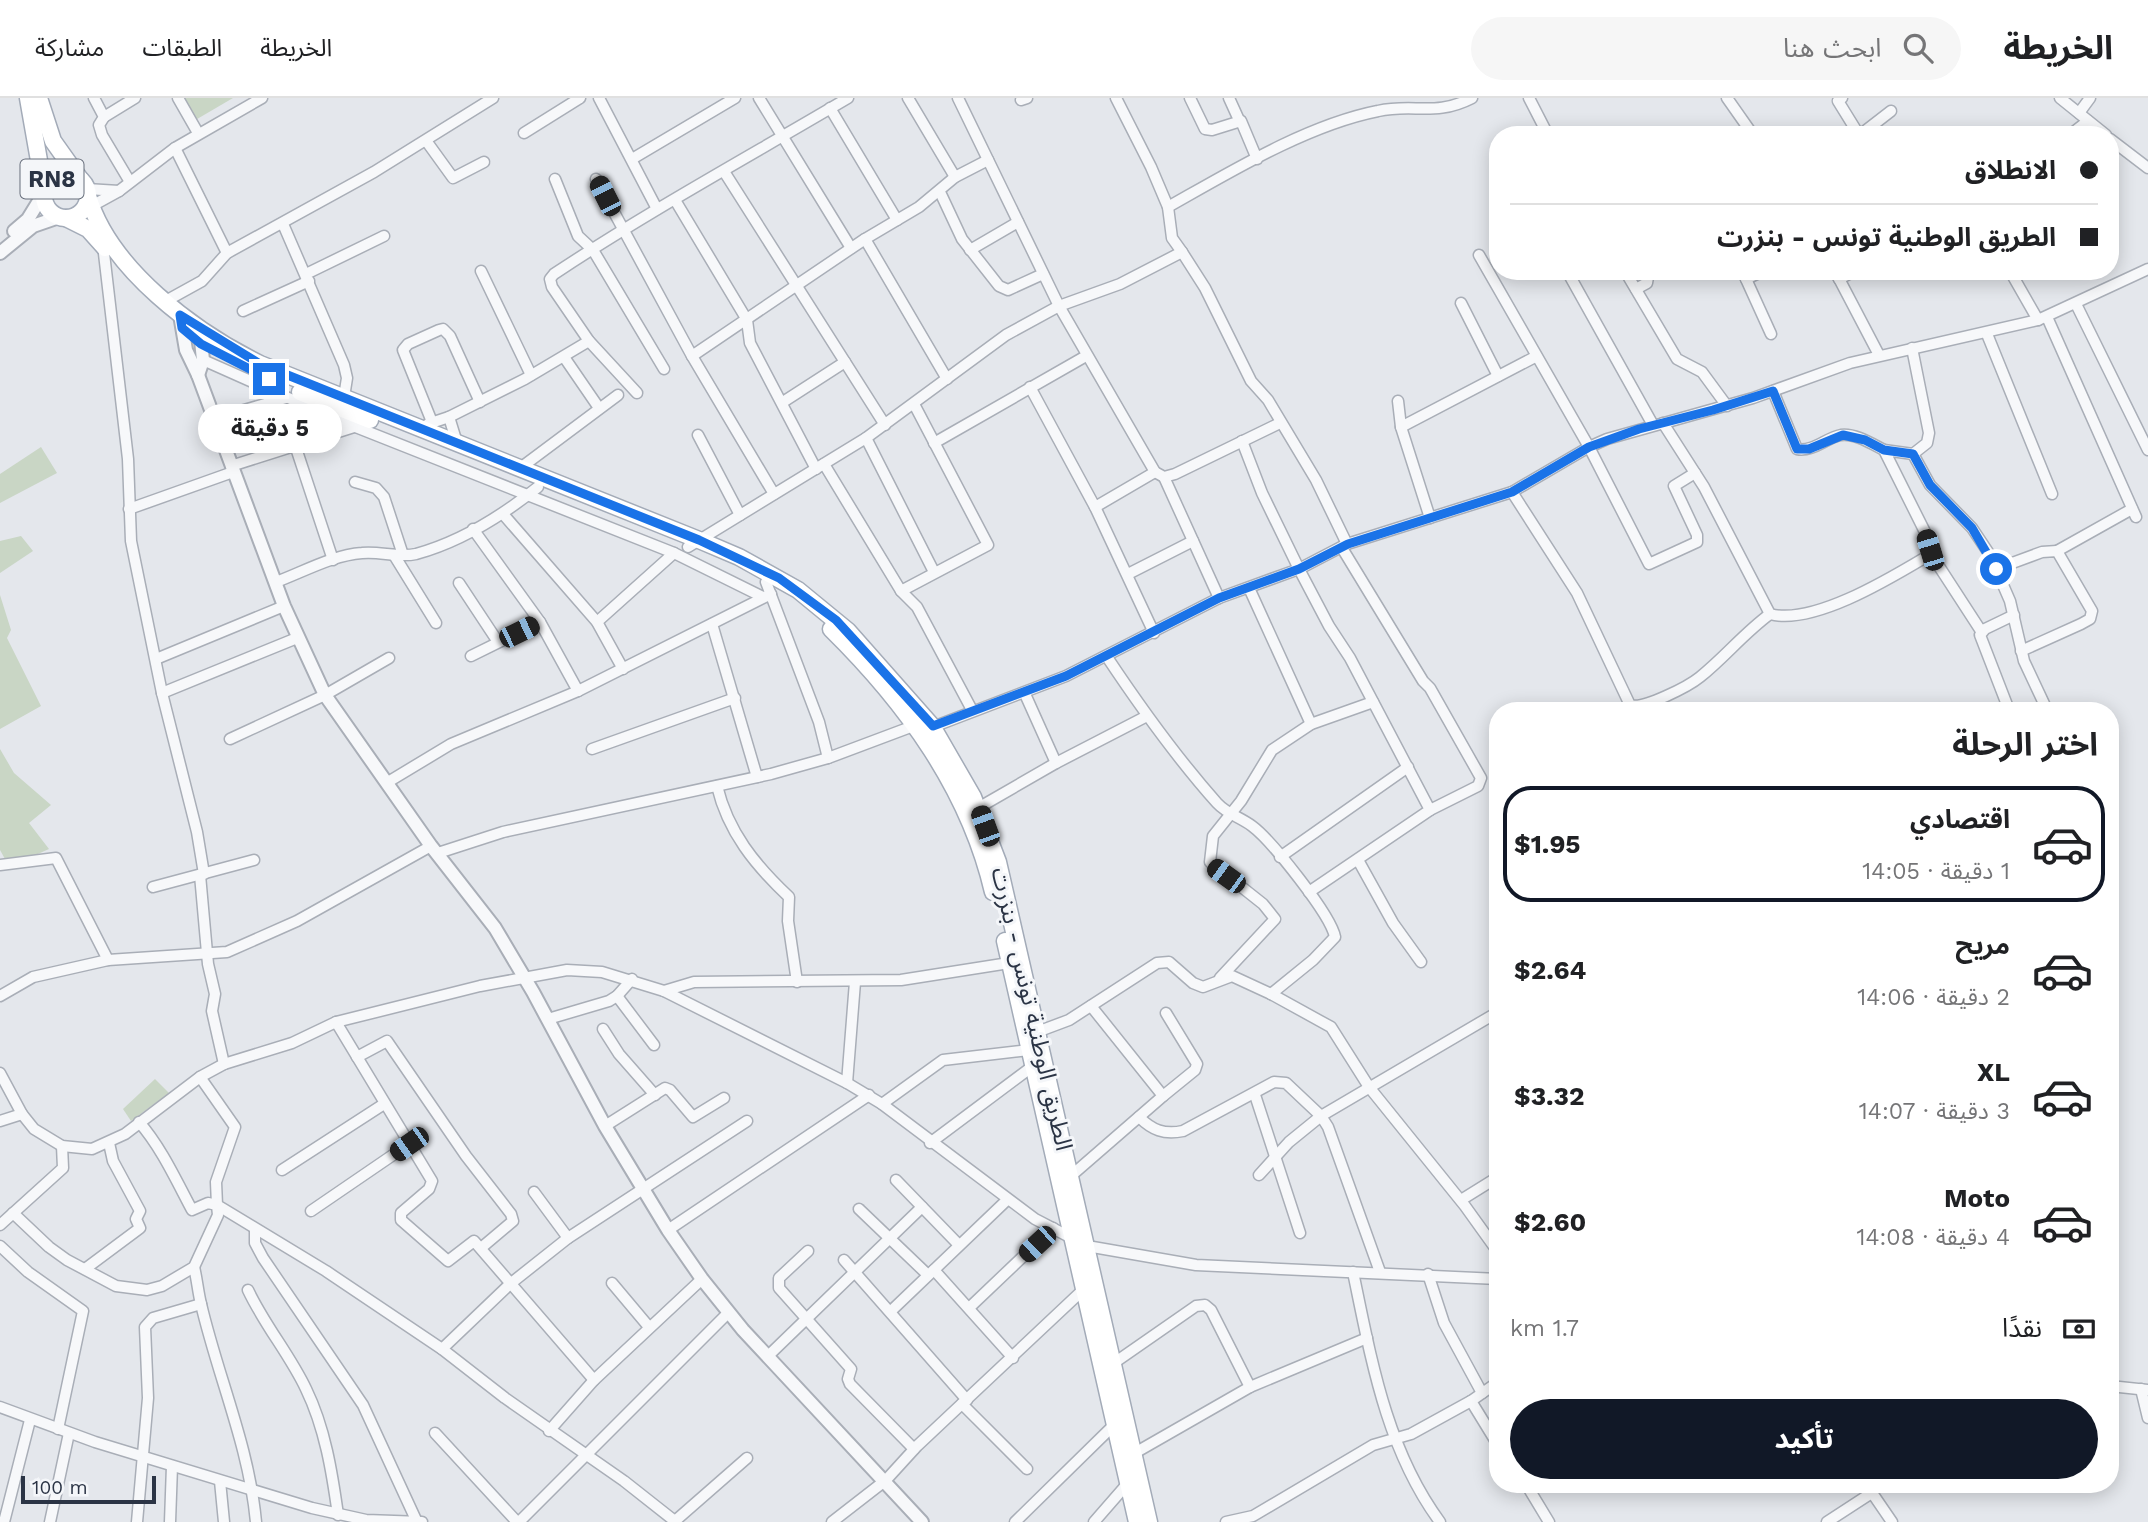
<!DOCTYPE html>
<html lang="ar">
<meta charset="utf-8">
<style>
:root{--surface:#fff;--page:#f6f6f6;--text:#202124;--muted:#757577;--line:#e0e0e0;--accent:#111827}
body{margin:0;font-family:"Work Sans","Noto Sans Arabic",sans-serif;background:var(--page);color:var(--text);direction:rtl;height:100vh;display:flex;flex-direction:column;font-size:26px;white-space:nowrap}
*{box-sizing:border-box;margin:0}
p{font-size:23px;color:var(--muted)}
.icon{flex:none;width:38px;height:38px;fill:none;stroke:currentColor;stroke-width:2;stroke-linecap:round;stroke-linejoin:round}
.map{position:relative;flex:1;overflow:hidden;direction:ltr}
.details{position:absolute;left:1489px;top:604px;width:630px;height:791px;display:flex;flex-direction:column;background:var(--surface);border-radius:28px;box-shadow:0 4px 18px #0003;direction:rtl}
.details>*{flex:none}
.guide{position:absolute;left:1489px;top:28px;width:630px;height:154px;border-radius:28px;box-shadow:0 4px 18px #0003;direction:rtl;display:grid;align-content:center;height:154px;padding:0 21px;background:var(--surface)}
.scale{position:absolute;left:21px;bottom:18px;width:135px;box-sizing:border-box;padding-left:7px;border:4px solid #2b3445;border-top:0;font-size:19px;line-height:24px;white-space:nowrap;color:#2b3445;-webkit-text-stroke:5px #f4f6f9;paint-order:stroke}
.end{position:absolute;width:32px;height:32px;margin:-16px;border:9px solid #1a73e8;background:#fff;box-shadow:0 0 0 4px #fff}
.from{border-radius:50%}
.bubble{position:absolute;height:49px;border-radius:24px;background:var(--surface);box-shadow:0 4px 18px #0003;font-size:23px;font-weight:700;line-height:49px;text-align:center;direction:rtl}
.car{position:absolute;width:21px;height:42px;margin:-21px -10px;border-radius:9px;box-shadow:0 0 5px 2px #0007;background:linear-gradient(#222 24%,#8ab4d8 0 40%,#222 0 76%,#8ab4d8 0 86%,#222 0)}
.guide b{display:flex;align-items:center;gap:24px;height:66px;font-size:26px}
.guide b+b{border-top:2px solid var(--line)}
.guide i{width:18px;height:18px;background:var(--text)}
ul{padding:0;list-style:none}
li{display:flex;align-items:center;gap:21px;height:116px;margin:0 14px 10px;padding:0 7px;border:4px solid transparent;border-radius:28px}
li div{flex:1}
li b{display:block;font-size:26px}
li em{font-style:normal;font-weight:700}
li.selected{border-color:var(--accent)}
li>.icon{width:63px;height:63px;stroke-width:1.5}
h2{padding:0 21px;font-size:32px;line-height:84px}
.pay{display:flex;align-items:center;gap:18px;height:77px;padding:0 21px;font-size:26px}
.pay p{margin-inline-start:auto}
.action{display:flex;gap:14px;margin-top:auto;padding:14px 21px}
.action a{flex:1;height:80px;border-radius:42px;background:var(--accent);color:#fff;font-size:28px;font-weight:700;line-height:80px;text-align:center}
header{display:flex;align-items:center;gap:42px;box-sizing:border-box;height:98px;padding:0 35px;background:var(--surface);border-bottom:2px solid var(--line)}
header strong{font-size:33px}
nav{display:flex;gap:38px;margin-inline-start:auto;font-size:24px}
.search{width:490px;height:63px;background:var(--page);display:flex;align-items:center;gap:18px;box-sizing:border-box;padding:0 24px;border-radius:38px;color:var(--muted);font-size:26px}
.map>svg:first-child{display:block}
.green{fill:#c9d6c5}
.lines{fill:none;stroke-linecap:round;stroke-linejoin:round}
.minor-casing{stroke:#a9aeb7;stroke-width:13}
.tertiary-casing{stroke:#a9aeb7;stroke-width:16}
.primary-casing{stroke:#a3abb8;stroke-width:19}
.minor{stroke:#f7f8fa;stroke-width:10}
.tertiary{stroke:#f7f8fa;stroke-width:12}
.primary{stroke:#fff;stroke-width:16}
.route{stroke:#1a73e8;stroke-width:9}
.labels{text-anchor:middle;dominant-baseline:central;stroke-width:6;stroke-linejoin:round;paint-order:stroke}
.shield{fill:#f4f6f9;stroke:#676e7b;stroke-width:2}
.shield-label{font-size:23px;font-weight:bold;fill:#2b3445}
.street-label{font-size:24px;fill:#2b3445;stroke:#f4f6f9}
</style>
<header>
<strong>الخريطة</strong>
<div class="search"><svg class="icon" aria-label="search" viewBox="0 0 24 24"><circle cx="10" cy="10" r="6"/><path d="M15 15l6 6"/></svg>ابحث هنا</div>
<nav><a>الخريطة</a><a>الطبقات</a><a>مشاركة</a></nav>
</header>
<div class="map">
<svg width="2148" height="1424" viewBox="0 0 2148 1424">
<rect width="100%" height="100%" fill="#e4e7ec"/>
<!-- green -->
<g class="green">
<path d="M179 0H233L192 24Z"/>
<path d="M41 349 57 375 0 405V376Z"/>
<path d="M21 438 33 453 0 475V443Z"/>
<path d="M0 497 11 532 7 540 41 608 0 631Z"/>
<path d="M0 651 14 675 51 707 29 725 49 751 31 759 5 761 0 752Z"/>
<path d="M155 981 169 995 131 1023 123 1011Z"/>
</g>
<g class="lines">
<defs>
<g id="minor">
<path d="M94 0 104 19 99 27 102 37 130 84"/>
<path d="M178 0 198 35"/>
<path d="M599 0 657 111"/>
<path d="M759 0 851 150"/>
<path d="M908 0 955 79"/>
<path d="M958 0 1059 208 1155 374 1164 379 1175 376 1280 325"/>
<path d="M1190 0 1205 31 1212 32 1241 23 1257 61"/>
<path d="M1229 0 1239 22"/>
<path d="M1529 0 1548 37"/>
<path d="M1727 0 1753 37"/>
<path d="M1842 0 1838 3 1859 37"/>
<path d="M2060 0 2106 37"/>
<path d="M1021 2 1027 0"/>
<path d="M830 10 897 122"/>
<path d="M2079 15 2090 0"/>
<path d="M104 19 135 0"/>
<path d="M524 35 580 0"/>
<path d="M1860 37 1891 13"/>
<path d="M2070 37 2088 23"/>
<path d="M2110 41 2148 70"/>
<path d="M427 44 453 80 484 64"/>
<path d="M175 50 227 155"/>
<path d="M632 61 735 0"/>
<path d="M725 75 885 327"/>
<path d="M555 81 578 138 593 152 664 271"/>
<path d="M596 81 692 258 774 396"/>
<path d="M119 93 175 50 262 0"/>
<path d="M940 94 962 141 999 188 1008 192 1043 176"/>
<path d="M675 102 747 222 750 245 816 371"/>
<path d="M1168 109C1230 74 1307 27 1378 13 1414 5 1435 19 1472 0"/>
<path d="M79 115 119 93 87 91"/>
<path d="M283 126 344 267 347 280 344 299"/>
<path d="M865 141 947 281"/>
<path d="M103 147 128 361 131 443 162 595 197 734 204 776"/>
<path d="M970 152 1018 124"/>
<path d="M1182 154 1205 190 1251 283 1268 302 1316 382 1347 446"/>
<path d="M1479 157 1589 349 1649 466 1697 444V437L1674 388 1695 375"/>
<path d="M481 173 531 277"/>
<path d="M1567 173 1653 327"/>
<path d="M1625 173 1677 261 1702 274 1727 308"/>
<path d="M1743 173 1746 181 1763 173"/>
<path d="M1835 173 1879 257"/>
<path d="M2010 173 2038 222"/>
<path d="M306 176 384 138"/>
<path d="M1746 181 1771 236"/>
<path d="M1839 181 1855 173"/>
<path d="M1636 191 1647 185 1649 173"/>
<path d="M164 204 202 183 227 155 374 74 493 0"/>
<path d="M1461 205 1498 278"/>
<path d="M2076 206 2148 352"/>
<path d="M243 213 309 183"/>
<path d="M2047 219 2136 419"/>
<path d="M1987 236 2052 396"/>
<path d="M1912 250 1929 335 1927 345 1913 356 1930 387 1972 430 1990 457 2010 503 2024 563 2047 612"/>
<path d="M692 258 865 141 919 109 955 79 988 62"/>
<path d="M564 259 599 310"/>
<path d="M203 262 338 322 674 455 763 499"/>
<path d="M1030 289 1095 409 1155 374"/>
<path d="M1773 293 1797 351C1813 354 1826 340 1841 337 1855 335 1872 346 1884 352"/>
<path d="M637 295 589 243 552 189 550 181 554 176C649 113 750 58 848 0"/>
<path d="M1398 303 1401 329 1430 420"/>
<path d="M783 304 845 264"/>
<path d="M300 307 312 342"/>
<path d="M449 319 525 281 589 243"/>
<path d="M213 321 286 300"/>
<path d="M432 324 403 252 408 246 439 232 443 231 450 238 480 304"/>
<path d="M1663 325 1704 389 1770 516C1814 528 1894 478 1931 456"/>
<path d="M428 326 449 319 457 345"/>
<path d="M1401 329 1535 259"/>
<path d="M698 337 740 417"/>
<path d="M866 340 934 474"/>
<path d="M1242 343 1262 395 1299 471 1329 528 1350 560 1430 712 1309 794"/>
<path d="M934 345 1086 258"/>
<path d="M295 347 333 462"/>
<path d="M1913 356 1884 352 1925 434 1931 456 1981 533"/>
<path d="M824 366 901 493 917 509 972 612"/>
<path d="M231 368 354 329"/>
<path d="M519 371 618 297"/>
<path d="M1164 379 1219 500"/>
<path d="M355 384 376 390 384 399 403 457"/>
<path d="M1512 394 1577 495 1630 607C1643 612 1689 588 1700 579 1725 559 1744 535 1770 516"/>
<path d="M1095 409 1154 535"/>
<path d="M129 411 233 374"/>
<path d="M503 416 597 524 623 571"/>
<path d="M473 431 540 524 578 593"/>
<path d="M688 449 866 340 1006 237 1059 208 1120 186 1182 154 1172 140 1168 109 1151 69 1116 0"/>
<path d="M1342 450 1423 583 1430 590 1481 680 1478 688 1430 712"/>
<path d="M2057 453 2132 411"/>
<path d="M394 457 436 525"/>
<path d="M1996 471 2042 454 2057 453 2092 513 2090 521 2081 526 2021 553"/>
<path d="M1128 476 1193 443"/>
<path d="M276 484C303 474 333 457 362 455 380 453 398 460 416 456 460 444 503 417 538 389"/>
<path d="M766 484 819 624 828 660"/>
<path d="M459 485 498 544"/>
<path d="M1249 490 1311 626"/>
<path d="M901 493 988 447 914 306"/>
<path d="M597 524 674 455"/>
<path d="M712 526 757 679"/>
<path d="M471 558 540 524"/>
<path d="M156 561 284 508"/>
<path d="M162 595 297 540"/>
<path d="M1025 596 1056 665"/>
<path d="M2009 612 1980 537 1985 531 2014 517"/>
<path d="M930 630 1066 578 1219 500 1299 471 1347 446 1512 394 1589 349 1607 341 1753 300 1850 265 2038 222 2148 171"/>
<path d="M230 641 325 597 389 560"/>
<path d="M592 651 735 600"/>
<path d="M388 684 451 646 578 593 771 496"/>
<path d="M717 688C728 734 755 767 789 799L788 823 797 884"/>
<path d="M978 710 1056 665 1147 618"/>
<path d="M438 755 503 734 771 676 828 660 916 627"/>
<path d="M1280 759 1408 669"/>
<path d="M1358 762 1393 825 1421 864"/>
<path d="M0 767 56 760 108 862"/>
<path d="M200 777 208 866 215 896 212 913 224 966"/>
<path d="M153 789 254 762"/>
<path d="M1220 880 1275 821 1263 806 1210 764 1213 738 1241 703 1272 652 1311 626 1373 604"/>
<path d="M664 893 694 884 901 882 1009 865"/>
<path d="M1271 896 1331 929 1369 989 1465 1108 1498 1154"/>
<path d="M0 898 33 879 108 862 227 854 297 823 431 748"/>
<path d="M617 898 654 947"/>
<path d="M548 921 609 903 617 898 632 881"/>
<path d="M336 924 432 1083 429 1091 401 1115V1122L448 1163 474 1143 594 1282"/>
<path d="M603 931 619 956 655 997"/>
<path d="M1037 934 1069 922 1157 865 1169 864 1193 885 1203 889 1232 878 1271 896 1313 862 1335 839C1331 817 1271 742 1252 728 1240 719 1227 716 1217 705 1176 659 1141 610 1107 559"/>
<path d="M357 959 387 943 466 1058 511 1116 513 1123 481 1150"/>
<path d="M0 975 22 1016 34 1031 62 1048 92 1051 125 1036 200 979 224 966 292 945 336 924 480 888 567 872 602 874 664 893 847 985 882 1006 1035 1121 1087 1148 1196 1167 1498 1181"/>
<path d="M200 979 235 1029 216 1084 217 1107 326 1173 442 1251 505 1300 624 1383 676 1424"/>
<path d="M847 985 855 884"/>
<path d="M1255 997 1300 1135"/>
<path d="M1163 998 1195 972 1197 966 1166 915"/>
<path d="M882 1006 943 962 1029 952"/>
<path d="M1139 1019C1152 1032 1164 1037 1183 1033L1274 984 1286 985 1321 1018 1328 1029 1380 1174"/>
<path d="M0 1023 22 1016"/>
<path d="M605 1028 665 990 670 992 693 1019 724 1000"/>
<path d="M930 1045 1033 968"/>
<path d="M2110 1069H2112"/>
<path d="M282 1072 384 1006"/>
<path d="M1072 1077 1163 998 1091 908"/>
<path d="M1259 1077 1289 1044 1321 1018 1498 914"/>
<path d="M896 1082 958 1146"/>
<path d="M534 1094 568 1140"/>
<path d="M1461 1102 1498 1079"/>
<path d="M859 1111 928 1177"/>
<path d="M311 1113 409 1046"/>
<path d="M13 1115 49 1149 67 1162 116 1188 147 1192 162 1188 194 1169 218 1117 217 1107 208 1105 192 1112C176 1082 161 1049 139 1024"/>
<path d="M0 1127 63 1070 62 1048"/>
<path d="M255 1132V1145L263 1160 363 1307 417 1424"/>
<path d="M668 1132 869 997"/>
<path d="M0 1148 28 1174 83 1213 58 1331"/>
<path d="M808 1153 779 1180V1190L851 1271 848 1281 850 1286 914 1351"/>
<path d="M844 1162 967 1302"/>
<path d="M194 1169C197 1181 198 1194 201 1206 218 1279 249 1348 256 1424"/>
<path d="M85 1171 140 1130 136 1121 140 1113 113 1063 109 1045"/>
<path d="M934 1172 1013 1260"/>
<path d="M1353 1174C1371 1260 1386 1351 1440 1424"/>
<path d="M1428 1176 1444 1225 1482 1295"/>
<path d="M612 1185 649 1229"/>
<path d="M248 1192C265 1228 290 1257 306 1291 325 1330 332 1374 338 1417"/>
<path d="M970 1209 1053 1130"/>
<path d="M891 1213 1007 1102"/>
<path d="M442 1251 510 1186 568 1140 747 1023"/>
<path d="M768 1258 922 1109"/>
<path d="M1114 1265 1196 1208 1205 1207 1211 1212 1250 1289"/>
<path d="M2110 1288 2148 1292"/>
<path d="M2141 1291 2148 1320"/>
<path d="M1471 1303 1498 1347"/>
<path d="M962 1306 1027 1371"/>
<path d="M0 1309 95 1344 312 1410 366 1422 422 1424"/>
<path d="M549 1333 594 1282 702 1181"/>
<path d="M435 1335 517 1424"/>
<path d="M1133 1356 1250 1289 1367 1240"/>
<path d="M220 1383 224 1424"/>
<path d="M1526 1386 1549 1424"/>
<path d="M1866 1386 1892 1424"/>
<path d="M675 1423 747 1360"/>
<path d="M4 1424 30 1322"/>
<path d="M50 1424 69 1335"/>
<path d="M137 1424 148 1300 145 1229 153 1220 201 1206"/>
<path d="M170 1424 172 1368"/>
<path d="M519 1424 729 1214"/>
<path d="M832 1424 886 1382 917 1348 1084 1191"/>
<path d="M1015 1424 1115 1326"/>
<path d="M1094 1424 1128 1385"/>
<path d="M1226 1424 1253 1418 1373 1347 1411 1336 1471 1303 1498 1284"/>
<path d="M1827 1424 1870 1396"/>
</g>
<g id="tertiary">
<path d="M14 133 28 121 44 95"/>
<path d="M0 155 33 128 59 119"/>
<path d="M180 217 186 252 198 277 284 508 325 597 431 748 495 830 533 894 605 1028 668 1132 702 1181 743 1232 922 1424"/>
<path d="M198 277 203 262 200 233"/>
</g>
<g id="primary">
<path d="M28 0 44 91"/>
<path d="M39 0 53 43 80 81"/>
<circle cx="66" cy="98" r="22"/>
<path d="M88 98C109 171 195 234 260 266L699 442 739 459 798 492 848 533 932 628 973 699 998 764 1149 1424"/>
<path d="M66 120 88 131 105 150"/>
<path d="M300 294 370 322"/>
<path d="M831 531C906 605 969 691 993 794"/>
<path d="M1005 843 1137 1424"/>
</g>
</defs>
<!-- minor casing -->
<use href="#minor" class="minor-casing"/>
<!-- tertiary casing -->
<use href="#tertiary" class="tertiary-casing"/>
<!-- primary casing -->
<use href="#primary" class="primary-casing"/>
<!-- minor -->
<use href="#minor" class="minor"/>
<!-- tertiary -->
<use href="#tertiary" class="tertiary"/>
<!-- primary -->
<use href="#primary" class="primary"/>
</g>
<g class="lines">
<!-- route -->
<path class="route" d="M269 281 201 246 182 230 180 217 260 266 699 442 779 480 836 522 933 628 1066 578 1219 500 1299 471 1348 446 1512 394 1589 349 1639 331 1713 312 1773 293 1797 351H1809L1843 337 1865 342 1884 352 1913 356 1930 387 1972 430 1996 471"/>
</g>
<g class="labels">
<!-- shield labels -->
<rect class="shield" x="20.5" y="61.5" width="63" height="39" rx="5"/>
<g class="shield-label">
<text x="52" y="81">RN8</text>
</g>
<!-- street labels -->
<g class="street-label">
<text transform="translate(1032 911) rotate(77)">الطريق الوطنية تونس - بنزرت</text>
</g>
</g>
</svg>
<div class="scale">100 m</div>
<i class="end from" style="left:1996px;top:471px"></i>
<i class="end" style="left:269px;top:281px"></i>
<div class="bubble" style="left:198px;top:306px;width:144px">5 دقيقة</div>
<i class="car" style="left:605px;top:98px;rotate:333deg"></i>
<i class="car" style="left:1930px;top:452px;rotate:343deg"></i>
<i class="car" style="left:519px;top:534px;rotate:64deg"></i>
<i class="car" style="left:985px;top:728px;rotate:340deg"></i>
<i class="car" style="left:1226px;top:778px;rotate:306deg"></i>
<i class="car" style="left:409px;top:1046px;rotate:235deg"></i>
<i class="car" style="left:1037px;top:1146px;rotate:227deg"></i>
<div class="guide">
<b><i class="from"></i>الانطلاق</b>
<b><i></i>الطريق الوطنية تونس - بنزرت</b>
</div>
<section class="details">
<h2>اختر الرحلة</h2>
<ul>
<li class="selected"><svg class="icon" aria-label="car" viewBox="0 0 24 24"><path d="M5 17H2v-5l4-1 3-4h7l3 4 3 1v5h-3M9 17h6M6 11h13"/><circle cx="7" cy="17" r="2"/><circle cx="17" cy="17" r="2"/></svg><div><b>اقتصادي</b><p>1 دقيقة · 14:05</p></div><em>$1.95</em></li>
<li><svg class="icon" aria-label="car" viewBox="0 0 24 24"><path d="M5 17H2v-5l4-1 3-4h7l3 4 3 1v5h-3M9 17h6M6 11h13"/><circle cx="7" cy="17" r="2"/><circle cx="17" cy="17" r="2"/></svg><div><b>مريح</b><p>2 دقيقة · 14:06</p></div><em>$2.64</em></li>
<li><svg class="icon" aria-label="car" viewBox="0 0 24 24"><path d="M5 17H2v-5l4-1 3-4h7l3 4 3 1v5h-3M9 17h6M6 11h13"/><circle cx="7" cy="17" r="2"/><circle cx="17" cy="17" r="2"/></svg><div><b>XL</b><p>3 دقيقة · 14:07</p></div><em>$3.32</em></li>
<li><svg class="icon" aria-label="car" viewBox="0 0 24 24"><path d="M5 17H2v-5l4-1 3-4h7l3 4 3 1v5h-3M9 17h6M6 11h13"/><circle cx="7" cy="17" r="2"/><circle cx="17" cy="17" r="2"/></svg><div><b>Moto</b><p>4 دقيقة · 14:08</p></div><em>$2.60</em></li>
</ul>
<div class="pay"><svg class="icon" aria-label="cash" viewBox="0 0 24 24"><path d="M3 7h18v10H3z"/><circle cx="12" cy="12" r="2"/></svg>نقدًا<p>1.7 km</p></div>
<div class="action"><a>تأكيد</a></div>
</section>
</div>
